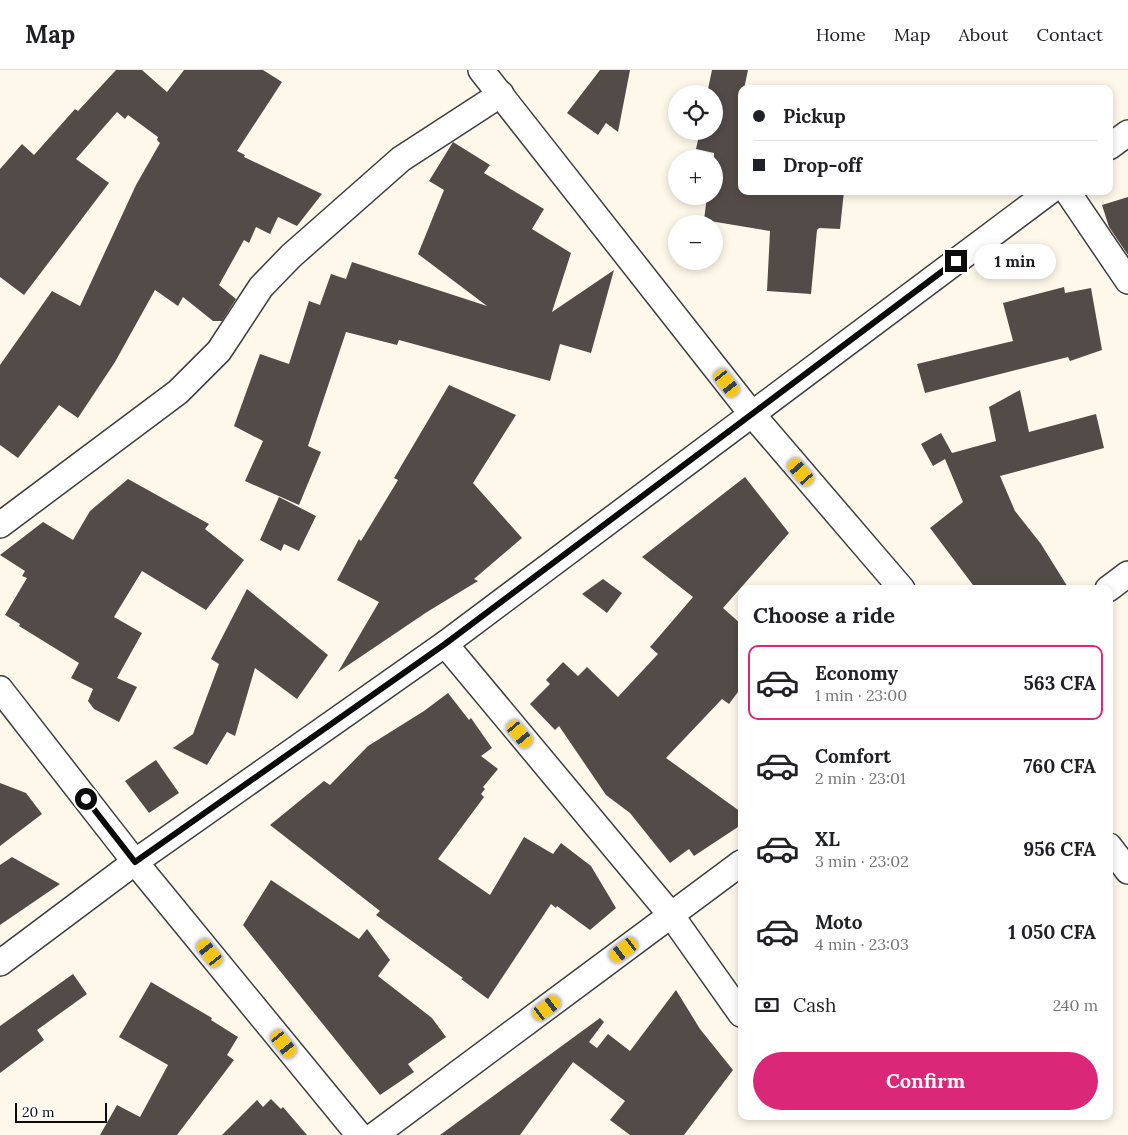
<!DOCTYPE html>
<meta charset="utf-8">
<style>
:root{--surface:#fff;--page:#f2f2f2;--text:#202124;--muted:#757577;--line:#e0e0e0;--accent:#db2777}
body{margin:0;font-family:Lora,serif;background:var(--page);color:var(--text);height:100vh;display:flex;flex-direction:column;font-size:19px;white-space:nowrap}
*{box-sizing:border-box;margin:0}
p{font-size:16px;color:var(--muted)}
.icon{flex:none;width:28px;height:28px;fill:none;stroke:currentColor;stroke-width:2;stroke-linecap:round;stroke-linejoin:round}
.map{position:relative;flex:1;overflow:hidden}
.side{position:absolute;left:738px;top:515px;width:375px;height:535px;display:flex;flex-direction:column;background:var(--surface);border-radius:10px;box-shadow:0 2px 8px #0003}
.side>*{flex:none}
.guide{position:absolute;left:738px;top:15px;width:375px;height:110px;border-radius:10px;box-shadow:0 2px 8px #0003;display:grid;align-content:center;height:110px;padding:0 15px;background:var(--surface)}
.tools{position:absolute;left:668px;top:15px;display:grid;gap:10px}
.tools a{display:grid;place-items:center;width:55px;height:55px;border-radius:50%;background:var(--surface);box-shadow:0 2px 8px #0003;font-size:25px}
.scale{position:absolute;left:15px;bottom:12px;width:92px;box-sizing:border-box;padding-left:5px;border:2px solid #0b0b0b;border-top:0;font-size:14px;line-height:18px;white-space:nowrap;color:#0b0b0b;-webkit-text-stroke:4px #fff;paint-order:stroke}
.end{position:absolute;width:22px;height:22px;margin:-11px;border:6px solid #0b0b0b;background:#fff;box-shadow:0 0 0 2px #fff}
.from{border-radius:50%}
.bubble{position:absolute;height:35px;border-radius:18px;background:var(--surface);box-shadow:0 2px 8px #0003;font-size:16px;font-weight:700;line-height:35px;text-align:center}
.car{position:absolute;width:15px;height:30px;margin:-15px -8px;border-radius:6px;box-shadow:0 0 4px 1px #0007;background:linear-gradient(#f5c518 24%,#345 0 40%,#f5c518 0 76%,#345 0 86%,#f5c518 0)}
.guide b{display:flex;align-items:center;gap:18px;height:48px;font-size:19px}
.guide b+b{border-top:1px solid var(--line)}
.guide i{width:12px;height:12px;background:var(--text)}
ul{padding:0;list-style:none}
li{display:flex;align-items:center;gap:15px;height:75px;margin:0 10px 8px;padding:0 5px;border:2px solid transparent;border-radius:10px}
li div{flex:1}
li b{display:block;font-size:19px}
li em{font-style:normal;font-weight:700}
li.on{border-color:var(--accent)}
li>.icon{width:45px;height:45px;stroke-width:1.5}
h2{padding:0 15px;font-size:22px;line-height:60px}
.pay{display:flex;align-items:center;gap:12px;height:55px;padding:0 15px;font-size:19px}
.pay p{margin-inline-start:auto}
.primary-button{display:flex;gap:10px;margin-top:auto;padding:10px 15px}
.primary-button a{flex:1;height:58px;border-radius:30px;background:var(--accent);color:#fff;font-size:20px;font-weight:700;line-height:58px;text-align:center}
header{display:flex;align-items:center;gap:30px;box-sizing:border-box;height:70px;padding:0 25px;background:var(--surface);border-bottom:1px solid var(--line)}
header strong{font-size:24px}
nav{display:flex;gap:28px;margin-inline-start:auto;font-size:18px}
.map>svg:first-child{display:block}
.building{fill:#534b48}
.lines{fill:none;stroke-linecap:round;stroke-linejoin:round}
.street-casing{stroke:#3e3e3e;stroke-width:28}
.street{stroke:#fff;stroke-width:25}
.route{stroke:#0b0b0b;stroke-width:6}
</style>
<header>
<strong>Map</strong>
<nav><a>Home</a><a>Map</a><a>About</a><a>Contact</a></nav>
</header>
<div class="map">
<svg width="1128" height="1065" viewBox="0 0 1128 1065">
<rect width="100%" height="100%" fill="#fef8ea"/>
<!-- building -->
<g class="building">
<path d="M116 0H142L167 22 184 0H263L282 12 237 81 245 85 244 87 322 124 297 156 278 147 270 164 256 157 249 173 244 170 219 215 236 229 222 251H213L183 227 178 236 155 220 115 292 78 348 59 335 18 388 0 375V295L52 221 80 236 136 115 160 73 157 70 158 67 128 45 125 49 117 42 76 89 109 113 24 225 0 207V99L22 74 34 85 75 39 78 41Z"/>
<path d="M600 0H630L618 62 606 53 598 65 567 43Z"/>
<path d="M712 0H748L744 19H741V121H844L840 159 819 158 817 160 811 224 767 221 770 161 704 150 707 126H714V83L696 79 700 61H714V24H707Z"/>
<path d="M453 72 490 95 484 103 544 139 532 159 571 183 552 242 614 200 591 283 560 274 550 311 399 270 397 275 346 262 308 376 321 382 299 435 245 411 263 371 234 356 260 284 289 294 309 231 320 235 331 204 346 209 352 192 487 236 418 184 444 120 429 111Z"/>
<path d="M1128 127V185L1109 157 1102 135Z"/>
<path d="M1064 217 1065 223 1091 218 1102 280 1070 291 1068 287 925 323 917 294 1013 271 1003 233Z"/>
<path d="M449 315 516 345 473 413 522 468 474 509 478 511 427 542 338 602 379 532 337 510 359 469 361 471 398 410 394 408Z"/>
<path d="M1020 320 1029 362 1096 344 1104 378 1000 406 1015 441 1041 474 1069 519H976L930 458 963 432 945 389 933 396 921 374 941 363 952 383 996 371 989 337Z"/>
<path d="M745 407 789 463 723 538 741 554V618L729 634 722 629 666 688 741 742V755L694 786 689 779 670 793 630 743 606 725 559 656 555 660 530 634 550 614 546 610 563 592 578 606 587 597 618 627 658 584 650 577 693 527 642 487Z"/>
<path d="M128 409 209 454 205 459 244 490 206 540 142 501 114 547 142 563 117 608 137 617 119 652 94 639 88 631 93 619 71 608 79 593 19 556 20 554 5 545 27 508 22 506 25 501 0 485 43 452 73 470 90 441Z"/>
<path d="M279 427 316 446 299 481 284 474 281 481 260 470Z"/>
<path d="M603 509 622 523 607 543 582 524Z"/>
<path d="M247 519 328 585 297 629 255 598 235 666 227 662 207 695 173 678 193 664 219 594 211 589Z"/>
<path d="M448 623 469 650 471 648 492 678 481 686 498 699 483 717 485 719 481 724 484 727 438 789 490 825 524 767 553 784 561 773 591 796 616 838 590 860 557 836 556 838 551 834 488 929 461 909 463 908 376 845 380 841 270 755 324 711 330 715 368 676 424 641Z"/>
<path d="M156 690 179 723 149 743 125 711Z"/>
<path d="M0 713 26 723 42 744 0 776Z"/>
<path d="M12 787 60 814 0 855V795Z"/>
<path d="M271 810 359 869 367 859 390 890 378 906 432 948 446 967 408 994 414 1002 380 1025 243 855Z"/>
<path d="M73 904 87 924 37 960 44 970 0 1003V956Z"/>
<path d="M151 912 212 948 211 950 238 967 227 985 234 990 177 1065H100L117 1035 140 1047 168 995 119 967Z"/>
<path d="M676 920 700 959 733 1000 684 1065H630L610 1050 625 1031 573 992 520 1065H440L600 948 604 952 589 972 597 978 608 964 630 981Z"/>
<path d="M271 1029 281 1039 283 1037 307 1065H222L257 1030 263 1037Z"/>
</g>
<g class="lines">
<defs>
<g id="street">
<path d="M481 0 751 343 902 519"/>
<path d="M1109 77 1128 63"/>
<path d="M1067 121 1128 211"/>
<path d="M0 455 178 322 219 281 261 217 291 186 401 89 501 24"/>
<path d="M1108 519 1128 504"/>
<path d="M445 574 671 845 741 944"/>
<path d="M0 619 135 792 359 1065"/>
<path d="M1109 776 1128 801"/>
<path d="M0 893 135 792 445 574 1050 121"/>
<path d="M375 1065 741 793"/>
</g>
</defs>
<!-- street casing -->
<use href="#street" class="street-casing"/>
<!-- street -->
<use href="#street" class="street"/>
</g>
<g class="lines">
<!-- route -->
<path class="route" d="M86 729 135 792 445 574 956 191"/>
</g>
</svg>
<div class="tools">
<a><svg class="icon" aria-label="locate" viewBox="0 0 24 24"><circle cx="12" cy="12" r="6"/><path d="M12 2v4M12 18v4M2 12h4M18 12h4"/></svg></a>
<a>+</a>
<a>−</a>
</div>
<div class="scale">20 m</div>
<i class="end from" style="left:86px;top:729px"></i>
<i class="end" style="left:956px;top:191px"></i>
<div class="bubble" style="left:974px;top:174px;width:82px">1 min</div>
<i class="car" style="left:727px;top:313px;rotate:142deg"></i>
<i class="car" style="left:801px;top:402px;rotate:319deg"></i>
<i class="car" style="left:520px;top:664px;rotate:140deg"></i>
<i class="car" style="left:624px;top:880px;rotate:233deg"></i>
<i class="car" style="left:210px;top:883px;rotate:321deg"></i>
<i class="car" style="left:547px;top:938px;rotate:53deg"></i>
<i class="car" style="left:284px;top:974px;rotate:141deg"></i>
<div class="guide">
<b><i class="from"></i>Pickup</b>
<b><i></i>Drop-off</b>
</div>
<section class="side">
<h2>Choose a ride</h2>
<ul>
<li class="on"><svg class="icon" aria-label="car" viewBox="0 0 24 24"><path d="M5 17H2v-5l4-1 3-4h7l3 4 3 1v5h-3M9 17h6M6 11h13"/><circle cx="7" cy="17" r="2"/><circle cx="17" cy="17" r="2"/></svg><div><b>Economy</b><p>1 min · 23:00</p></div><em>563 CFA</em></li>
<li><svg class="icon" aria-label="car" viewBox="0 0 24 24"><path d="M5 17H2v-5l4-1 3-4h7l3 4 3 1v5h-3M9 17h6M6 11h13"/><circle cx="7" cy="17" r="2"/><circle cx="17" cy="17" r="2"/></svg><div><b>Comfort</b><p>2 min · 23:01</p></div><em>760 CFA</em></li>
<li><svg class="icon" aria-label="car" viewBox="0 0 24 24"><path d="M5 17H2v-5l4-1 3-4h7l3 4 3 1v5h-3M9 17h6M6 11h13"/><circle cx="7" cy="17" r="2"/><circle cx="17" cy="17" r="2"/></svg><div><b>XL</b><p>3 min · 23:02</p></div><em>956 CFA</em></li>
<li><svg class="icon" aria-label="car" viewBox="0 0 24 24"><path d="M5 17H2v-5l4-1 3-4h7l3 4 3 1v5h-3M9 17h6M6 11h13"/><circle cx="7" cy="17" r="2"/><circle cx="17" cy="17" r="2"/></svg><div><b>Moto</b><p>4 min · 23:03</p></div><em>1 050 CFA</em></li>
</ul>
<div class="pay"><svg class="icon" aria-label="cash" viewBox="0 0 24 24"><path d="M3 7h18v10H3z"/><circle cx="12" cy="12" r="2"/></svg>Cash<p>240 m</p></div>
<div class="primary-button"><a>Confirm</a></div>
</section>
</div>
